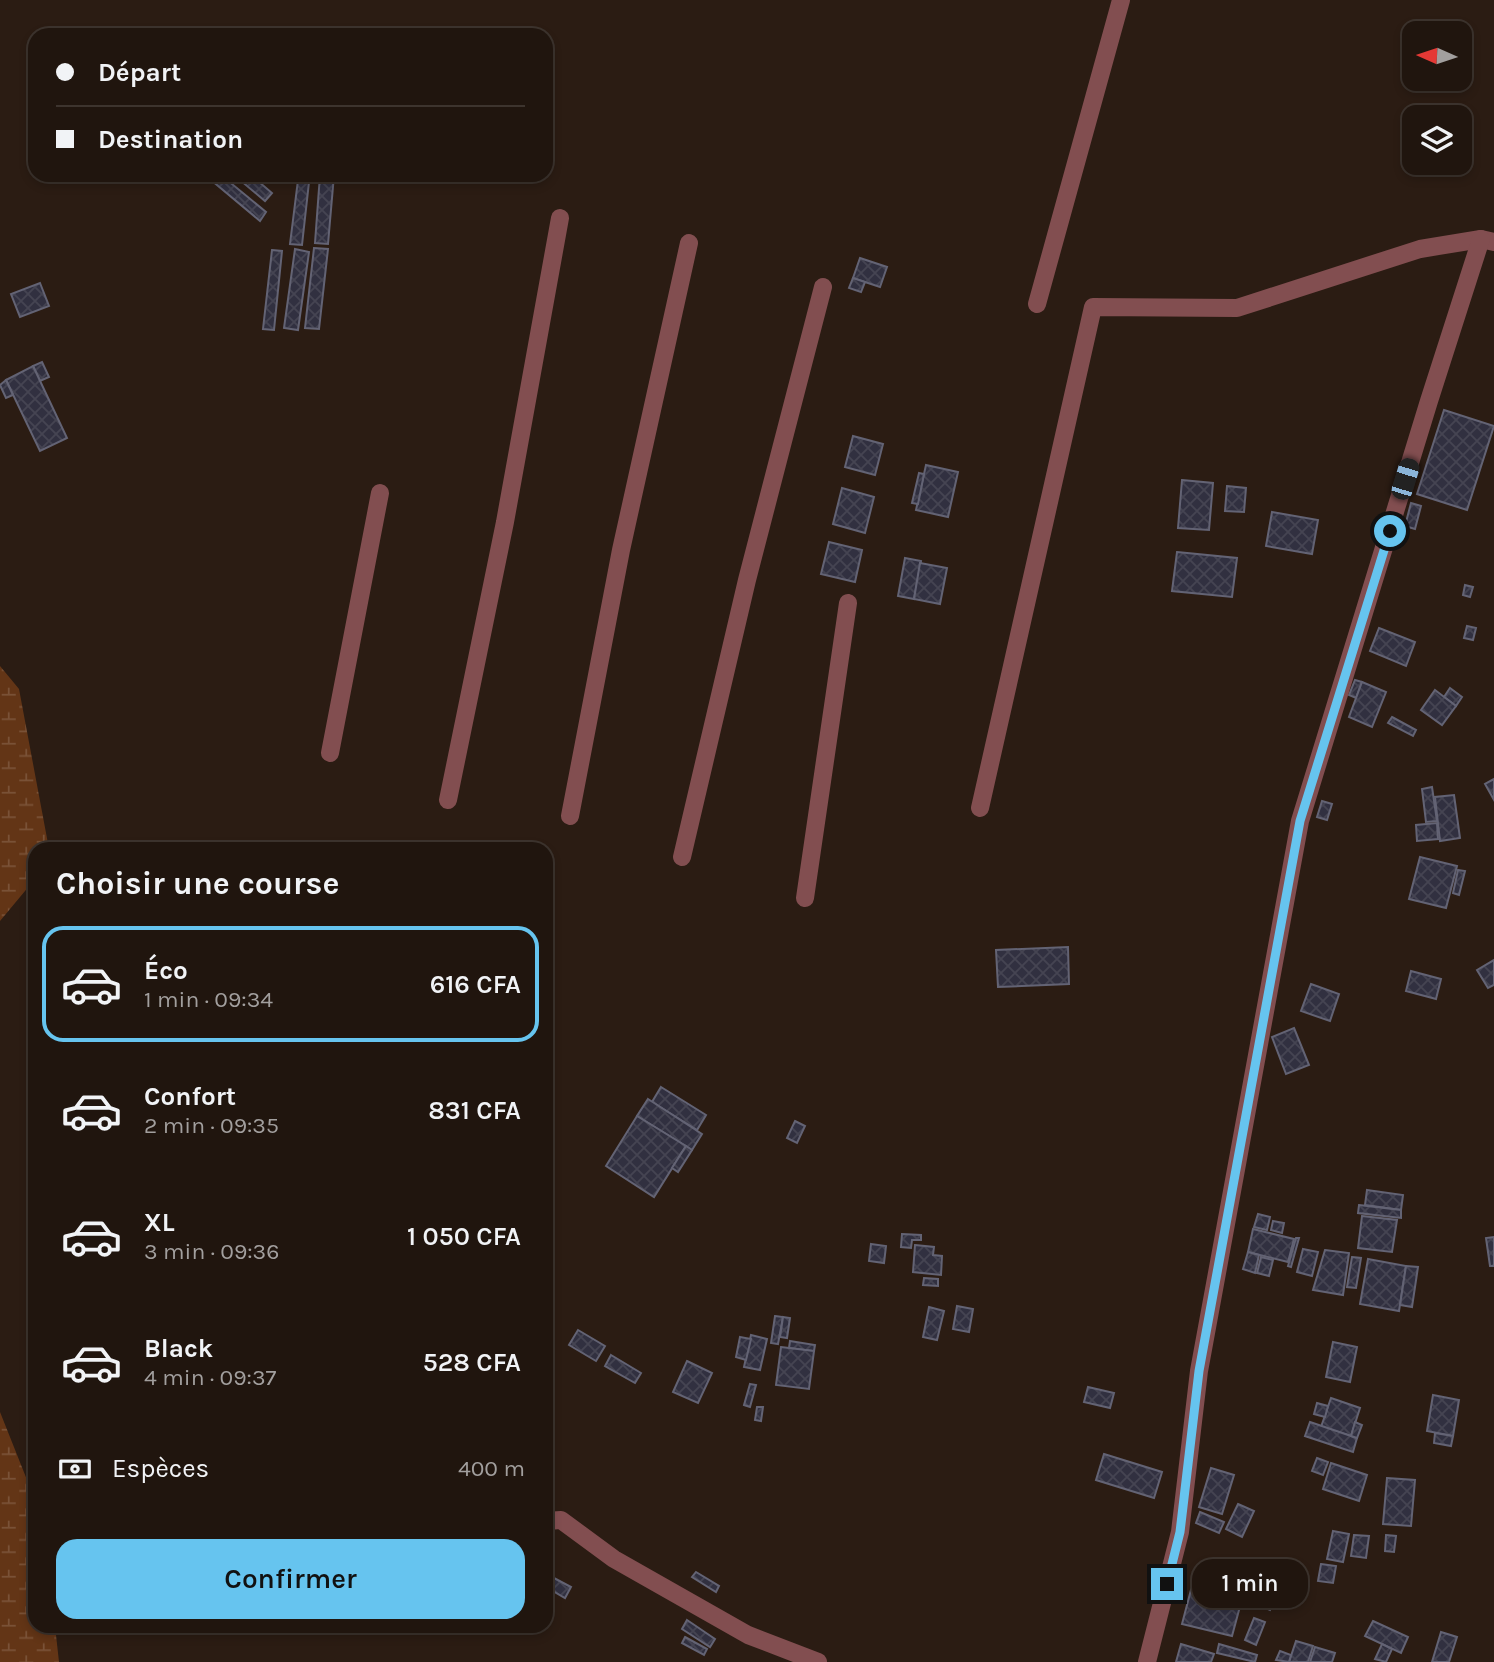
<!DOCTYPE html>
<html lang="fr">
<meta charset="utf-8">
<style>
:root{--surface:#20150e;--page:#2d221c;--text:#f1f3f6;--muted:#a29f9e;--line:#3d342e;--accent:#66c4ef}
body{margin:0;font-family:Karla,sans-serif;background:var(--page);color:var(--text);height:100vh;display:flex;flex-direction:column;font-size:26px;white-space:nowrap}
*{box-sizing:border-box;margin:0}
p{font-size:23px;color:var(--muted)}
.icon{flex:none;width:38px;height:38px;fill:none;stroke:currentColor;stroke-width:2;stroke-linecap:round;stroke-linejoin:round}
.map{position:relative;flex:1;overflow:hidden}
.panel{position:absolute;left:28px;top:842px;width:525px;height:791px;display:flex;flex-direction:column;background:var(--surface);border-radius:21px;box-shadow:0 4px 10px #0003,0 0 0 2px var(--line)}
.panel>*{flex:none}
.hud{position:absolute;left:28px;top:28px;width:525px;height:154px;border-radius:21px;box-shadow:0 4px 10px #0003,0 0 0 2px var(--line);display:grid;align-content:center;height:154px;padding:0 28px;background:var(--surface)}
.needle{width:46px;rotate:273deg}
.tools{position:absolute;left:1402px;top:21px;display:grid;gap:14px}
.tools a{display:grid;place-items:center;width:70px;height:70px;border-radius:14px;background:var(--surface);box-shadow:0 4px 10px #0003,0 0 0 2px var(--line);font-size:35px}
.end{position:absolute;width:32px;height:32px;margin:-16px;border:9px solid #66c4ef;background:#111;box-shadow:0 0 0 4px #111}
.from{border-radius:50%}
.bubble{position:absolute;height:49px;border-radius:21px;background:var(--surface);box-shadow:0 4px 10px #0003,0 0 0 2px var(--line);font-size:23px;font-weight:600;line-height:49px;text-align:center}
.car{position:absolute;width:21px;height:42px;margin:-21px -10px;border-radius:9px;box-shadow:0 0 5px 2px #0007;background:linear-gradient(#222 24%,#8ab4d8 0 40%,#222 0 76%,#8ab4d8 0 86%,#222 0)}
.hud b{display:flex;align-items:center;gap:24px;height:66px;font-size:26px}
.hud b+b{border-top:2px solid var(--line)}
.hud i{width:18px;height:18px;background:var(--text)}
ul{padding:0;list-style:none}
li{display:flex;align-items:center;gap:21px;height:116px;margin:0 14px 10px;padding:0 14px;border:4px solid transparent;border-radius:21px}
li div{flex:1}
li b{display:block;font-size:26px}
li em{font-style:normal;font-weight:600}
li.on{border-color:var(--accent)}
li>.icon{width:63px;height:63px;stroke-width:1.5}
h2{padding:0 28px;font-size:32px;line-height:84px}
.pay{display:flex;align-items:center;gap:18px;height:77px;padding:0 28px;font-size:26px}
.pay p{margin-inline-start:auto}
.button{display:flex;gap:14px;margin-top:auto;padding:14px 28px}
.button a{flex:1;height:80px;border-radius:21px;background:var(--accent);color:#111;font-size:28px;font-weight:600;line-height:80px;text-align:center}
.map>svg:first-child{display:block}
.wetland{fill:url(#wetland-marsh)}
.building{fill:url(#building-cross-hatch);stroke:#636374;stroke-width:2}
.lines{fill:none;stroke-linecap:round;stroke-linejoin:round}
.minor{stroke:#824e50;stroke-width:18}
.route{stroke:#66c4ef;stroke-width:9}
</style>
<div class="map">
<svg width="1494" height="1662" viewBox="0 0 1494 1662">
<defs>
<pattern id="wetland-marsh" width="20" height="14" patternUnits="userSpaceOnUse" patternTransform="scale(1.75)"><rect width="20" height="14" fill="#633516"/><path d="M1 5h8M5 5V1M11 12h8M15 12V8" fill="none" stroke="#7a5237"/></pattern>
<pattern id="building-cross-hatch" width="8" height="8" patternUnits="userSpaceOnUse" patternTransform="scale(1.75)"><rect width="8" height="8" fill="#313040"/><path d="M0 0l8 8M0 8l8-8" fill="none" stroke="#454452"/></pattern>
</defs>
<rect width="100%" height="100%" fill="#2b1c13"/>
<!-- wetland -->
<g class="wetland">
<path d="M0 666 19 689 49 849H35V879L0 921Z"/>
<path d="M0 1412 35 1500V1626H55L59 1662H0Z"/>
</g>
<!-- building -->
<g class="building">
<path d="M205 175H221L266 212 260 221Z"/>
<path d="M234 175H251L272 193 265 201Z"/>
<path d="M320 175H334L328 244 315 243Z"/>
<path d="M298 180 309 182 302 245 290 244Z"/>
<path d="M314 248 328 249 319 329 305 328Z"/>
<path d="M295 249 309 252 298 330 284 328Z"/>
<path d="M272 250 282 251 274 330 263 329Z"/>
<path d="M860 258 887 267 880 287 853 278Z"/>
<path d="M853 278 865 282 861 292 849 288Z"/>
<path d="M40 283 49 306 20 317 11 294Z"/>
<path d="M42 362 49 377 40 381 33 366Z"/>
<path d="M33 366 67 438 40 451 6 380Z"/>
<path d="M6 380 13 395 6 398 0 385Z"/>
<path d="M1444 410 1494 426 1467 510 1417 494Z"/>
<path d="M853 436 883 444 875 475 845 467Z"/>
<path d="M926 465 958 472 948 517 916 510Z"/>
<path d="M919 473 924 474 918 504 912 503Z"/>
<path d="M1182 480 1213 483 1209 530 1178 528Z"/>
<path d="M1227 486 1246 488 1244 512 1225 511Z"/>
<path d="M842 488 874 497 865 533 833 524Z"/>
<path d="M1411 503 1421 506 1415 529 1405 526Z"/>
<path d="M1272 512 1318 520 1312 554 1266 546Z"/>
<path d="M829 542 862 550 855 582 821 574Z"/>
<path d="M1177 552 1237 558 1232 597 1172 591Z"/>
<path d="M905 558 921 561 914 599 898 596Z"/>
<path d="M920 563 947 568 940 604 914 599Z"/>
<path d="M1465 585 1473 587 1470 597 1463 595Z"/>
<path d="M1467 626 1476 628 1473 640 1464 638Z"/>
<path d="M1379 628 1415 642 1406 666 1370 651Z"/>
<path d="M1355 680 1362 682 1356 698 1349 695Z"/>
<path d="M1362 682 1386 692 1372 727 1349 717Z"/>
<path d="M1450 688 1462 697 1456 706 1444 697Z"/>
<path d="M1435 690 1456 706 1442 725 1421 710Z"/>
<path d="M1392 717 1416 730 1413 736 1388 723Z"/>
<path d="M1494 779V800L1485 784Z"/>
<path d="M1432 787 1437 821 1426 822 1422 789Z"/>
<path d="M1454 795 1460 838 1440 841 1435 797Z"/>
<path d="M1322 801 1332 804 1327 820 1317 817Z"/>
<path d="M1437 823 1438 839 1417 841 1416 825Z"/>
<path d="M1420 857 1457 866 1446 908 1409 899Z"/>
<path d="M1458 870 1465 871 1459 895 1453 893Z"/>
<path d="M1068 947 1069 984 998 987 996 950Z"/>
<path d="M1494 960V985L1488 988 1477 970Z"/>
<path d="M1411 971 1441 979 1436 999 1406 991Z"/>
<path d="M1311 984 1339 994 1330 1021 1301 1011Z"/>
<path d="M1294 1028 1309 1065 1286 1074 1272 1037Z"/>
<path d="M661 1087 706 1115 697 1130 652 1102Z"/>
<path d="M648 1099 702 1134 692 1150 637 1116Z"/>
<path d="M637 1116 686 1146 654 1197 606 1166Z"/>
<path d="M795 1121 805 1126 797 1143 787 1138Z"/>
<path d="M686 1146 692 1150 678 1172 672 1168Z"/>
<path d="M1367 1190 1403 1195 1401 1210 1365 1205Z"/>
<path d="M1359 1205 1401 1210V1218L1358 1213Z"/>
<path d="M1258 1214 1270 1217 1267 1230 1254 1227Z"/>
<path d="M1362 1216 1397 1220 1392 1252 1358 1248Z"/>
<path d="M1273 1221 1284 1223 1282 1233 1271 1230Z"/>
<path d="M1253 1229 1294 1239 1288 1262 1248 1252Z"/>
<path d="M902 1234 921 1235V1240H912L911 1248 901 1247Z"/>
<path d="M1494 1237V1266H1490L1486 1238Z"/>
<path d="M1296 1238H1299L1291 1267 1288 1266Z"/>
<path d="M871 1244 886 1246 884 1263 869 1261Z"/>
<path d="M915 1245 934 1247 933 1255 942 1256 941 1275 913 1272Z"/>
<path d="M1303 1249 1318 1252 1312 1276 1297 1272Z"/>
<path d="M1325 1250 1349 1253 1343 1295 1313 1290Z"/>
<path d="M1248 1252 1259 1255 1255 1273 1243 1269Z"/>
<path d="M1261 1257 1273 1260 1269 1276 1257 1273Z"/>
<path d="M1352 1257 1361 1258 1356 1288 1347 1287Z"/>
<path d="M1368 1259 1406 1266 1399 1311 1360 1304Z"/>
<path d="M1406 1266 1418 1267 1412 1307 1400 1305Z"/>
<path d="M924 1278 938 1279V1286L923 1285Z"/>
<path d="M957 1306 973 1309 969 1332 953 1329Z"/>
<path d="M929 1307 944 1311 937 1340 923 1337Z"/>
<path d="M775 1316 783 1317 778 1344 771 1343Z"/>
<path d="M783 1317 790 1318 787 1338 780 1337Z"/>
<path d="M578 1330 605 1346 596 1361 569 1345Z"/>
<path d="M751 1335 767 1339 760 1370 744 1367Z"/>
<path d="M740 1337 751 1339 746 1360 736 1357Z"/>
<path d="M790 1341 815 1345 814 1351 789 1348Z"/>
<path d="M1333 1342 1357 1347 1350 1382 1326 1377Z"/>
<path d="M781 1347 814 1351 809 1389 776 1385Z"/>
<path d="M611 1355 641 1373 635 1383 605 1366Z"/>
<path d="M687 1361 712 1373 698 1403 673 1392Z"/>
<path d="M750 1384 756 1385 750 1407 744 1405Z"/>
<path d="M1088 1387 1114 1393 1110 1408 1084 1402Z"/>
<path d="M1433 1395 1459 1400 1453 1436 1427 1431Z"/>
<path d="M1331 1398 1360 1408 1351 1436 1321 1427Z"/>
<path d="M1317 1403 1328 1406 1325 1417 1314 1414Z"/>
<path d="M757 1407H763L761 1421 755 1420Z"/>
<path d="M1310 1422 1357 1438 1353 1452 1305 1436Z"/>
<path d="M1355 1422 1362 1425 1357 1438 1351 1436Z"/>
<path d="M1435 1433 1453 1436 1451 1446 1434 1443Z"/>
<path d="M1104 1454 1162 1472 1154 1498 1096 1480Z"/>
<path d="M1317 1458 1328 1462 1323 1475 1312 1471Z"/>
<path d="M1331 1463 1367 1475 1359 1501 1323 1489Z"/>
<path d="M1211 1468 1234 1475 1222 1514 1199 1507Z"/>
<path d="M1387 1478 1415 1480 1411 1526 1383 1524Z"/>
<path d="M1238 1504 1254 1511 1242 1537 1226 1529Z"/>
<path d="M1200 1512 1224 1522 1219 1533 1196 1523Z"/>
<path d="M1333 1531 1349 1534 1343 1562 1327 1559Z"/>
<path d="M1354 1535 1369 1536 1366 1558 1351 1556Z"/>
<path d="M1386 1535 1396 1536 1394 1552 1385 1551Z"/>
<path d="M1321 1564 1336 1566 1333 1583 1318 1581Z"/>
<path d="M696 1572 719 1586 716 1592 692 1577Z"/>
<path d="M552 1577 571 1587 565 1598 546 1587Z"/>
<path d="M1192 1586 1242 1599 1232 1636 1182 1624Z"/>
<path d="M1262 1590 1276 1597 1270 1610 1256 1604Z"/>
<path d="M1254 1618 1265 1622 1256 1645 1245 1640Z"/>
<path d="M687 1620 715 1639 710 1647 682 1629Z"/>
<path d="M1373 1621 1408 1637 1401 1653 1365 1636Z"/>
<path d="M1441 1632 1457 1637 1449 1662H1432Z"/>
<path d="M685 1637 707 1649 704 1655 682 1643Z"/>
<path d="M1296 1641 1313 1646 1308 1662H1289Z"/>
<path d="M1181 1644 1214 1654 1211 1662H1176Z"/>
<path d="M1219 1644 1257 1655 1255 1662 1217 1653Z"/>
<path d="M1382 1644 1392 1649 1386 1662 1375 1659Z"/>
<path d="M1315 1647 1335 1653 1332 1662H1310Z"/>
<path d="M1280 1651 1291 1655 1289 1662 1276 1660Z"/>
</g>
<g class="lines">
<!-- minor -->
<g class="minor">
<path d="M1037 304 1121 0"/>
<path d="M330 753 380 493"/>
<path d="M448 800 505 522 560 218"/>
<path d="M980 808 1093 307 1237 308 1420 249 1481 239 1494 242"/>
<path d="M570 816 621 550 689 243"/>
<path d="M682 857 747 580 823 287"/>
<path d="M805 898 848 603"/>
<path d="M546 1521 561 1520 614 1559 748 1635 818 1662"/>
<path d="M1147 1662 1180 1532 1199 1371 1300 821 1429 401 1481 239"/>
</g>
</g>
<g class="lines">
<!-- route -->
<path class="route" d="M1167 1584 1180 1532 1199 1371 1300 821 1390 531"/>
</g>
</svg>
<div class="tools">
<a><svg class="needle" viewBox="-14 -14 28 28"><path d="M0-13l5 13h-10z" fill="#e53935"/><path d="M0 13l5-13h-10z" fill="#a29f9e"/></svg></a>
<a><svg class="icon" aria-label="layers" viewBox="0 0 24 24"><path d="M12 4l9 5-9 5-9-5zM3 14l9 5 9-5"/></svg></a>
</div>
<i class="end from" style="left:1390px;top:531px"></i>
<i class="end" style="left:1167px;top:1584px"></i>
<div class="bubble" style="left:1192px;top:1559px;width:116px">1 min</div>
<i class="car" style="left:1405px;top:479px;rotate:17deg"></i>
<div class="hud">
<b><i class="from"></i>Départ</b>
<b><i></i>Destination</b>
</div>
<section class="panel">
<h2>Choisir une course</h2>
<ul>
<li class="on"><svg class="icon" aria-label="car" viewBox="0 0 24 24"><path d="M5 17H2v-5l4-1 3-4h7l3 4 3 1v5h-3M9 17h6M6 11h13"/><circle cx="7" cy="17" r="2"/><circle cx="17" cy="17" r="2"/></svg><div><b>Éco</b><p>1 min · 09:34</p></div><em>616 CFA</em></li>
<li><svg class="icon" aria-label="car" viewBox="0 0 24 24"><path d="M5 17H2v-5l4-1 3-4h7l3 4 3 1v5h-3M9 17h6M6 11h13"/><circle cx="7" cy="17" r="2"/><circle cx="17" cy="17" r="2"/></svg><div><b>Confort</b><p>2 min · 09:35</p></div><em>831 CFA</em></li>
<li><svg class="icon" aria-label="car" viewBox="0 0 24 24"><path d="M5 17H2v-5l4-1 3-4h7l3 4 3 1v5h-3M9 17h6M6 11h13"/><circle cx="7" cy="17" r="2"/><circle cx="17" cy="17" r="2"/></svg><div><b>XL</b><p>3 min · 09:36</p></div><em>1 050 CFA</em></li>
<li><svg class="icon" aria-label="car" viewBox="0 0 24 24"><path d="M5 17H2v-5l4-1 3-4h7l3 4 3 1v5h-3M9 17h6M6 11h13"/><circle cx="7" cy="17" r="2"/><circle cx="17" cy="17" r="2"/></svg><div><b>Black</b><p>4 min · 09:37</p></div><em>528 CFA</em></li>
</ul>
<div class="pay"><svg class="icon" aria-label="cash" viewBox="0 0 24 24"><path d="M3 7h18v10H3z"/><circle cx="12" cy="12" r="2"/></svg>Espèces<p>400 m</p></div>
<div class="button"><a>Confirmer</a></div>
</section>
</div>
